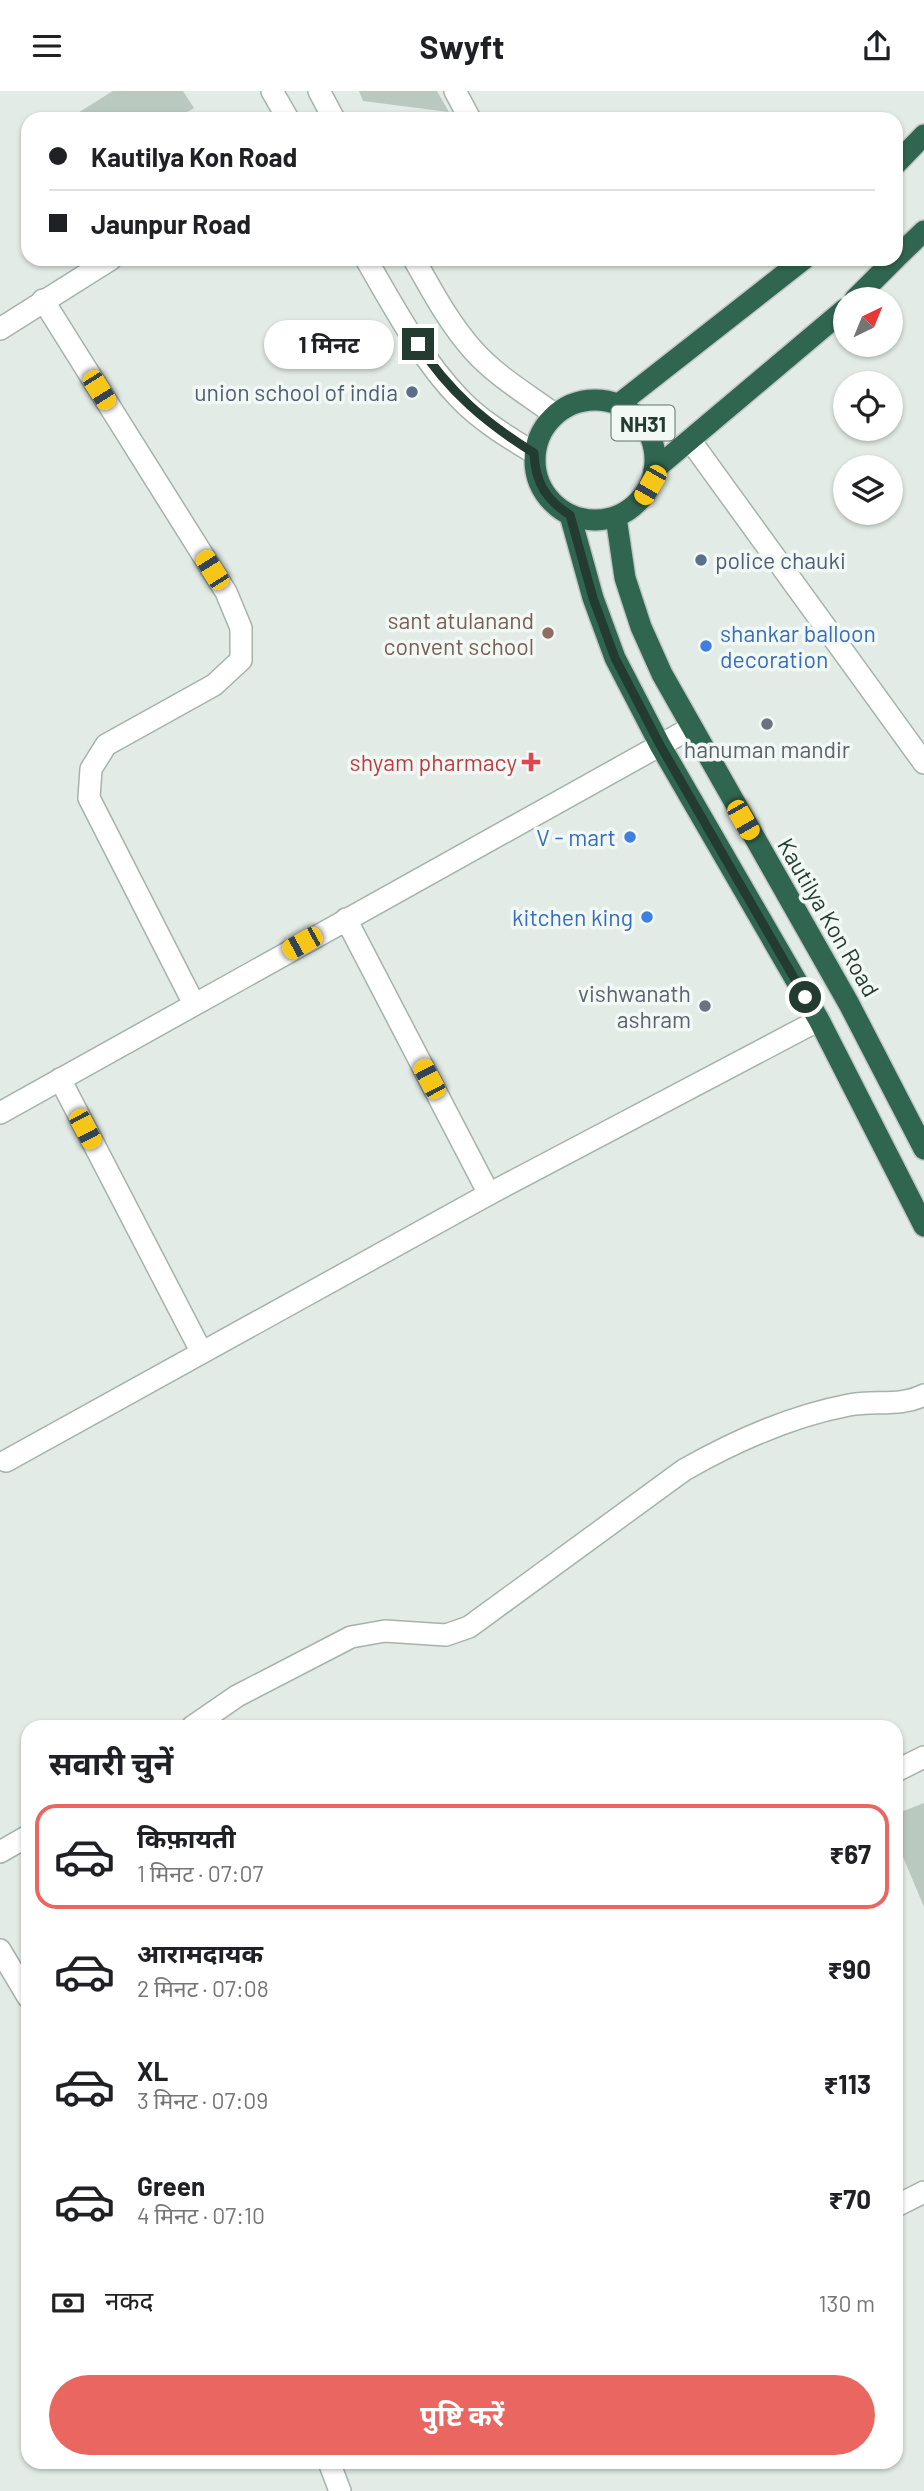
<!DOCTYPE html>
<html lang="hi">
<meta charset="utf-8">
<style>
:root{--surface:#fff;--page:#f2f2f2;--text:#202124;--muted:#757577;--line:#e0e0e0;--accent:#ea6661}
body{margin:0;font-family:Barlow,"Noto Sans Devanagari",sans-serif;background:var(--page);color:var(--text);height:100vh;display:flex;flex-direction:column;font-size:26px;white-space:nowrap}
*{box-sizing:border-box;margin:0}
p{font-size:23px;color:var(--muted)}
.icon{flex:none;width:38px;height:38px;fill:none;stroke:currentColor;stroke-width:2;stroke-linecap:round;stroke-linejoin:round}
.map{position:relative;flex:1;overflow:hidden}
.sheet{position:absolute;left:21px;top:1629px;width:882px;height:749px;display:flex;flex-direction:column;background:var(--surface);border-radius:21px;box-shadow:0 2px 5px #0004}
.sheet>*{flex:none}
.hud{position:absolute;left:21px;top:21px;width:882px;height:154px;border-radius:21px;box-shadow:0 2px 5px #0004;display:grid;align-content:center;height:154px;padding:0 28px;background:var(--surface)}
.needle{width:46px;rotate:43deg}
.buttons{position:absolute;left:833px;top:196px;display:grid;gap:14px}
.buttons a{display:grid;place-items:center;width:70px;height:70px;border-radius:50%;background:var(--surface);box-shadow:0 2px 5px #0004;font-size:35px}
.end{position:absolute;width:32px;height:32px;margin:-16px;border:9px solid #233b30;background:#fff;box-shadow:0 0 0 4px #fff}
.from{border-radius:50%}
.bubble{position:absolute;height:49px;border-radius:24px;background:var(--surface);box-shadow:0 2px 5px #0004;font-size:23px;font-weight:700;line-height:49px;text-align:center}
.car{position:absolute;width:21px;height:42px;margin:-21px -10px;border-radius:9px;box-shadow:0 0 5px 2px #0007;background:linear-gradient(#f5c518 24%,#345 0 40%,#f5c518 0 76%,#345 0 86%,#f5c518 0)}
.hud b{display:flex;align-items:center;gap:24px;height:66px;font-size:26px}
.hud b+b{border-top:2px solid var(--line)}
.hud i{width:18px;height:18px;background:var(--text)}
ul{padding:0;list-style:none}
li{display:flex;align-items:center;gap:21px;height:105px;margin:0 14px 10px;padding:0 14px;border:4px solid transparent;border-radius:21px}
li div{flex:1}
li b{display:block;font-size:26px}
li em{font-style:normal;font-weight:700}
li.selected{border-color:var(--accent)}
li>.icon{width:63px;height:63px;stroke-width:1.5}
h2{padding:0 28px;font-size:32px;line-height:84px}
.pay{display:flex;align-items:center;gap:18px;height:77px;padding:0 28px;font-size:26px}
.pay p{margin-inline-start:auto}
.action{display:flex;gap:14px;margin-top:auto;padding:14px 28px}
.action a{flex:1;height:80px;border-radius:42px;background:var(--accent);color:#fff;font-size:28px;font-weight:700;line-height:80px;text-align:center}
header{display:flex;justify-content:space-between;align-items:center;height:91px;padding:0 28px;background:var(--surface);font-size:32px;font-weight:700}
.map>svg:first-child{display:block}
.building{fill:#bac9c0}
.lines{fill:none;stroke-linecap:round;stroke-linejoin:round}
.minor-casing{stroke:#a5b3ab;stroke-width:24}
.highway-casing{stroke:#c1c8c5;stroke-width:24}
.minor{stroke:#fff;stroke-width:21}
.highway{stroke:#306650;stroke-width:21}
.route{stroke:#233b30;stroke-width:9}
.service-dot{fill:#5c6f8a;stroke:#f2f8f4;stroke-width:2.5}
.education-dot{fill:#8d6e63;stroke:#f2f8f4;stroke-width:2.5}
.shop-dot{fill:#3f7fe0;stroke:#f2f8f4;stroke-width:2.5}
.worship-dot{fill:#6b7280;stroke:#f2f8f4;stroke-width:2.5}
.health-dot{fill:#e0444e;stroke:#f2f8f4;stroke-width:2.5}
.labels{text-anchor:middle;dominant-baseline:central;stroke-width:7;stroke-linejoin:round;paint-order:stroke}
.shield{fill:#f2f8f4;stroke:#61746b;stroke-width:2}
.shield-label{font-size:21px;font-weight:bold;fill:#233b30}
.service-label{font-size:23px;fill:#4e5e75;stroke:#f2f8f4;text-anchor:end}
.education-label{font-size:23px;fill:#785e54;stroke:#f2f8f4;text-anchor:end}
.shop-label{font-size:23px;fill:#366cbe;stroke:#f2f8f4;text-anchor:end}
.worship-label{font-size:23px;fill:#5b616d;stroke:#f2f8f4}
.health-label{font-size:23px;fill:#be3a42;stroke:#f2f8f4;text-anchor:end}
.street-label{font-size:23px;fill:#233b30;stroke:#f2f8f4}
</style>
<header><svg class="icon" aria-label="menu" viewBox="0 0 24 24"><path d="M4 6h16M4 12h16M4 18h16"/></svg>Swyft<svg class="icon" aria-label="share" viewBox="0 0 24 24"><path d="M12 15V3M7 8l5-5 5 5M5 13v7h14v-7"/></svg></header>
<div class="map">
<svg width="924" height="2400" viewBox="0 0 924 2400">
<rect width="100%" height="100%" fill="#e2ebe5"/>
<!-- building -->
<g class="building">
<path d="M113 0H183L194 17 176 28H68Z"/>
<path d="M359 0H437L449 21 363 10Z"/>
<path d="M924 1712V1816L896 1749V1723Z"/>
</g>
<g class="lines">
<defs>
<g id="minor">
<path d="M272 0 288 28"/>
<path d="M319 0 334 28"/>
<path d="M455 0 470 28"/>
<path d="M366 168C393 215 422 269 460 308 481 330 508 346 534 362"/>
<path d="M414 168C432 200 449 232 473 259 496 285 527 303 554 323"/>
<path d="M43 209 226 501 241 537V569L214 594 106 654 91 678 89 707 193 911"/>
<path d="M0 238 111 168"/>
<path d="M690 349 924 672"/>
<path d="M346 828 489 1103"/>
<path d="M60 988 201 1260"/>
<path d="M0 1022 691 637"/>
<path d="M6 1370 489 1103 819 929"/>
<path d="M192 1636 237 1605 351 1546 385 1540 446 1544 469 1536 684 1379C735 1350 791 1325 849 1314 874 1309 901 1316 924 1304"/>
<path d="M896 1680 924 1666"/>
<path d="M0 1761 28 1745"/>
<path d="M0 1859 28 1906"/>
<path d="M896 2115 924 2101"/>
<path d="M329 2371 340 2400"/>
</g>
<g id="highway">
<path d="M896 73 924 44"/>
<path d="M896 167 924 140"/>
<path d="M855 208 895 168"/>
<circle cx="595" cy="369" r="60"/>
<path d="M619 313 804 168"/>
<path d="M654 379 845 218"/>
<path d="M570 424 593 507 615 567 660 654 819 929 924 1135"/>
<path d="M616 426 625 487 641 536 662 583 849 913 924 1058"/>
</g>
</defs>
<!-- minor casing -->
<use href="#minor" class="minor-casing"/>
<!-- highway casing -->
<use href="#highway" class="highway-casing"/>
<!-- minor -->
<use href="#minor" class="minor"/>
<!-- highway -->
<use href="#highway" class="highway"/>
</g>
<g class="lines">
<!-- route -->
<path class="route" d="M418 253C449 301 486 332 534 362 535 391 546 409 570 424L593 507 615 567 660 654 805 906"/>
</g>
<!-- markers -->
<g class="service-dot">
<circle cx="412" cy="301" r="7"/>
<circle cx="701" cy="469" r="7"/>
</g>
<circle class="education-dot" cx="548" cy="542" r="7"/>
<g class="shop-dot">
<circle cx="706" cy="555" r="7"/>
<circle cx="630" cy="746" r="7"/>
<circle cx="647" cy="826" r="7"/>
</g>
<g class="worship-dot">
<circle cx="767" cy="633" r="7"/>
<circle cx="705" cy="915" r="7"/>
</g>
<path class="health-dot" d="M527.5 660.5h7v7h7v7h-7v7h-7v-7h-7v-7h7z"/>
<g class="labels">
<!-- shield labels -->
<rect class="shield" x="611.5" y="314.5" width="63" height="35" rx="5"/>
<g class="shield-label">
<text x="643" y="332">NH31</text>
</g>
<!-- service labels -->
<g class="service-label">
<text x="398" y="301">union school of india</text>
<text x="715" y="469" text-anchor="start">police chauki</text>
</g>
<!-- education labels -->
<g class="education-label">
<text x="534" y="529">sant atulanand<tspan x="534" dy="26">convent school</tspan></text>
</g>
<!-- shop labels -->
<g class="shop-label">
<text x="720" y="542" text-anchor="start">shankar balloon<tspan x="720" dy="26">decoration</tspan></text>
<text x="616" y="746">V - mart</text>
<text x="633" y="826">kitchen king</text>
</g>
<!-- worship labels -->
<g class="worship-label">
<text x="767" y="658">hanuman mandir</text>
<text x="691" y="902" text-anchor="end">vishwanath<tspan x="691" dy="26">ashram</tspan></text>
</g>
<!-- health labels -->
<g class="health-label">
<text x="517" y="671">shyam pharmacy</text>
</g>
<!-- street labels -->
<g class="street-label">
<text transform="translate(829 826) rotate(60)">Kautilya Kon Road</text>
</g>
</g>
</svg>
<div class="buttons">
<a><svg class="needle" viewBox="-14 -14 28 28"><path d="M0-13l5 13h-10z" fill="#e53935"/><path d="M0 13l5-13h-10z" fill="#757577"/></svg></a>
<a><svg class="icon" aria-label="locate" viewBox="0 0 24 24"><circle cx="12" cy="12" r="6"/><path d="M12 2v4M12 18v4M2 12h4M18 12h4"/></svg></a>
<a><svg class="icon" aria-label="layers" viewBox="0 0 24 24"><path d="M12 4l9 5-9 5-9-5zM3 14l9 5 9-5"/></svg></a>
</div>
<i class="end from" style="left:805px;top:906px"></i>
<i class="end" style="left:418px;top:253px"></i>
<div class="bubble" style="left:264px;top:229px;width:130px">1 मिनट</div>
<i class="car" style="left:99px;top:299px;rotate:148deg"></i>
<i class="car" style="left:650px;top:394px;rotate:210deg"></i>
<i class="car" style="left:212px;top:479px;rotate:328deg"></i>
<i class="car" style="left:743px;top:729px;rotate:150deg"></i>
<i class="car" style="left:302px;top:852px;rotate:241deg"></i>
<i class="car" style="left:429px;top:988px;rotate:332deg"></i>
<i class="car" style="left:85px;top:1038px;rotate:152deg"></i>
<div class="hud">
<b><i class="from"></i>Kautilya Kon Road</b>
<b><i></i>Jaunpur Road</b>
</div>
<section class="sheet">
<h2>सवारी चुनें</h2>
<ul>
<li class="selected"><svg class="icon" aria-label="car" viewBox="0 0 24 24"><path d="M5 17H2v-5l4-1 3-4h7l3 4 3 1v5h-3M9 17h6M6 11h13"/><circle cx="7" cy="17" r="2"/><circle cx="17" cy="17" r="2"/></svg><div><b>किफ़ायती</b><p>1 मिनट · 07:07</p></div><em>₹67</em></li>
<li><svg class="icon" aria-label="car" viewBox="0 0 24 24"><path d="M5 17H2v-5l4-1 3-4h7l3 4 3 1v5h-3M9 17h6M6 11h13"/><circle cx="7" cy="17" r="2"/><circle cx="17" cy="17" r="2"/></svg><div><b>आरामदायक</b><p>2 मिनट · 07:08</p></div><em>₹90</em></li>
<li><svg class="icon" aria-label="car" viewBox="0 0 24 24"><path d="M5 17H2v-5l4-1 3-4h7l3 4 3 1v5h-3M9 17h6M6 11h13"/><circle cx="7" cy="17" r="2"/><circle cx="17" cy="17" r="2"/></svg><div><b>XL</b><p>3 मिनट · 07:09</p></div><em>₹113</em></li>
<li><svg class="icon" aria-label="car" viewBox="0 0 24 24"><path d="M5 17H2v-5l4-1 3-4h7l3 4 3 1v5h-3M9 17h6M6 11h13"/><circle cx="7" cy="17" r="2"/><circle cx="17" cy="17" r="2"/></svg><div><b>Green</b><p>4 मिनट · 07:10</p></div><em>₹70</em></li>
</ul>
<div class="pay"><svg class="icon" aria-label="cash" viewBox="0 0 24 24"><path d="M3 7h18v10H3z"/><circle cx="12" cy="12" r="2"/></svg>नकद<p>130 m</p></div>
<div class="action"><a>पुष्टि करें</a></div>
</section>
</div>
